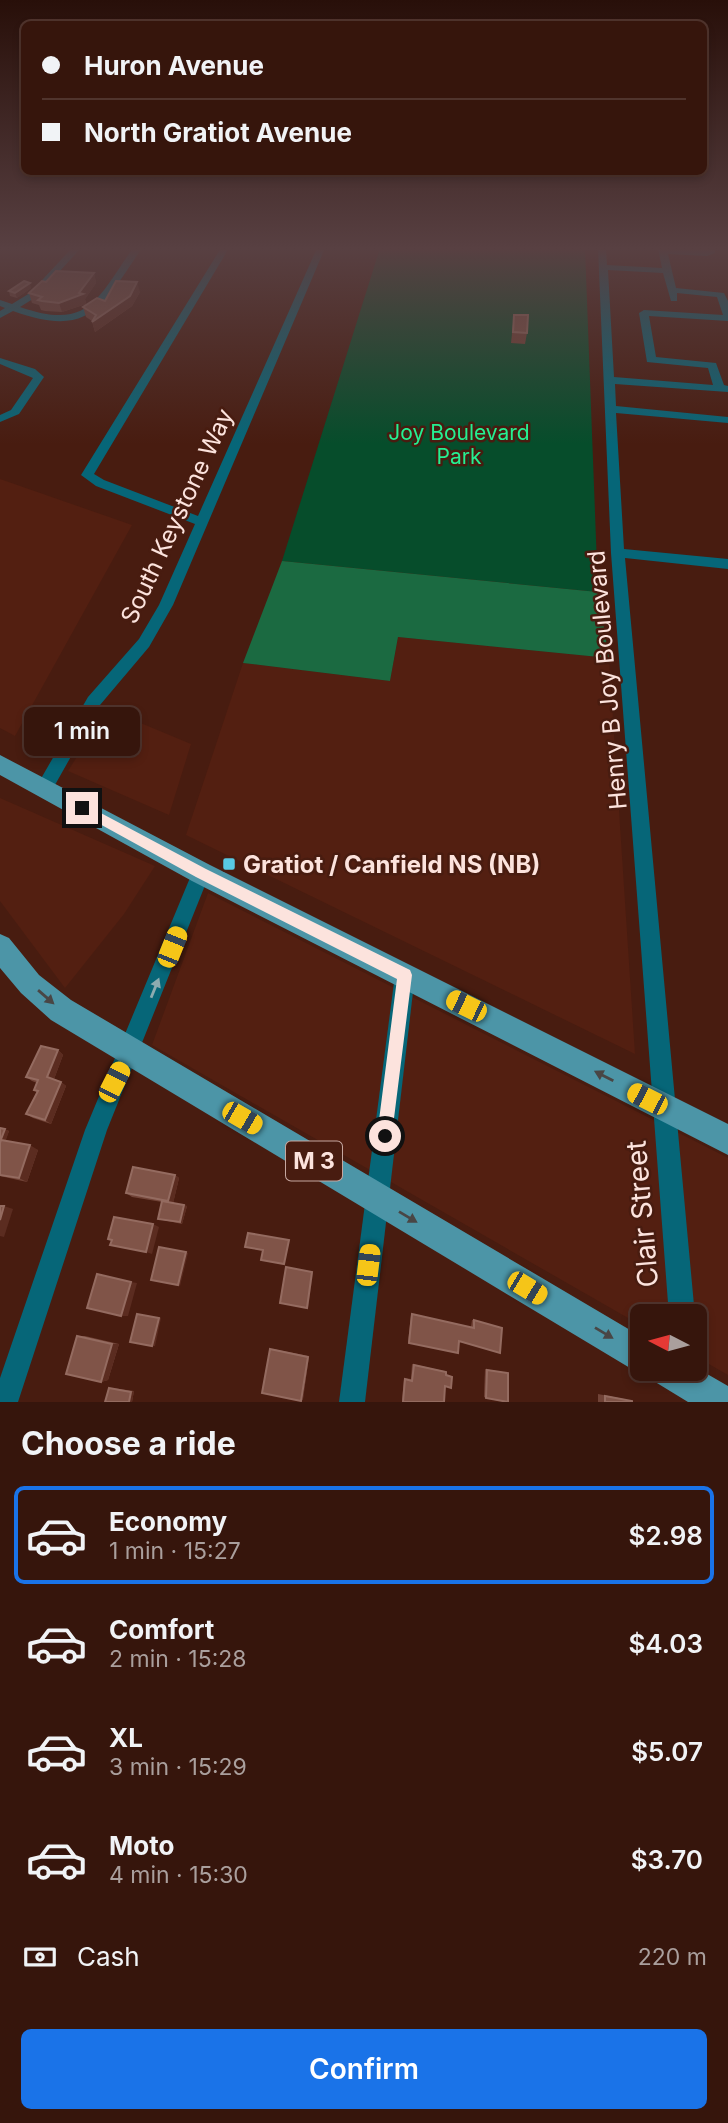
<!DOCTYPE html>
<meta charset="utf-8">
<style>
:root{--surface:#36150c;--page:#41221a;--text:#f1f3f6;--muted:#aa9f9d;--line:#50342d;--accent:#1a73e8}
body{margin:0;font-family:Inter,sans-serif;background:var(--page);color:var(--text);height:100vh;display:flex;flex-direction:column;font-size:26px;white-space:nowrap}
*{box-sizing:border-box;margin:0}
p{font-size:23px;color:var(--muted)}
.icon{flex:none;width:38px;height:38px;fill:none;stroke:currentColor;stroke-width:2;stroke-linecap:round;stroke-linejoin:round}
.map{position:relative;height:1402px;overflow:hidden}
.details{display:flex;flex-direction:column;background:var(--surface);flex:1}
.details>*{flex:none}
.top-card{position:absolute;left:21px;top:21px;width:686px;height:154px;border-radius:10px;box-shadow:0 4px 10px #0003,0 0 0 2px var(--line);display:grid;align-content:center;height:154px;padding:0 21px;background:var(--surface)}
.needle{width:46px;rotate:276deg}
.tools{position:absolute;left:630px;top:1304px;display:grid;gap:14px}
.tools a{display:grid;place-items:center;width:77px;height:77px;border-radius:10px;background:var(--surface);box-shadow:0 4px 10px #0003,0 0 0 2px var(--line);font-size:35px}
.end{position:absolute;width:32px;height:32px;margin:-16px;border:9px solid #fce3dd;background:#111;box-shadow:0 0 0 4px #111}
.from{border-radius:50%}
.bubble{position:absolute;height:49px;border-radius:10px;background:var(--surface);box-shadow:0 4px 10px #0003,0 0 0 2px var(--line);font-size:23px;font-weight:600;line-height:49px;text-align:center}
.car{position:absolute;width:21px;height:42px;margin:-21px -10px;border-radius:9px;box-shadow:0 0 5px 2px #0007;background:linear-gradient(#f5c518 24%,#345 0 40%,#f5c518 0 76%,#345 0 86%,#f5c518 0)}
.top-card b{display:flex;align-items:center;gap:24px;height:66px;font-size:26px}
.top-card b+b{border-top:2px solid var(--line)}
.top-card i{width:18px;height:18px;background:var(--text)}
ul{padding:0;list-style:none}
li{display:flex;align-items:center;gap:21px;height:98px;margin:0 14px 10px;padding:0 7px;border:4px solid transparent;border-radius:10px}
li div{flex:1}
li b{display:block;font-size:26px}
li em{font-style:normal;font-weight:600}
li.current{border-color:var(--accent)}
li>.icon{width:63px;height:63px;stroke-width:1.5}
h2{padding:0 21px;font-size:32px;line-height:84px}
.pay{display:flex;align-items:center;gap:18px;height:77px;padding:0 21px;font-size:26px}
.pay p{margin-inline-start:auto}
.cta{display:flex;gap:14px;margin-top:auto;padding:14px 21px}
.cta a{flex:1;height:80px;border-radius:10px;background:var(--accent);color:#fff;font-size:28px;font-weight:600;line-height:80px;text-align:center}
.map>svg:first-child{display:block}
.built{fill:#531f11}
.green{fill:#064d2b}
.forest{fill:#1b6a41}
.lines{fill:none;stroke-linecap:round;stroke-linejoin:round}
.street{fill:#066678;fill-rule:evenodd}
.primary{fill:#4c95a7;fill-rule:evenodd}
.wall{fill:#714337}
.shaded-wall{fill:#5b2c20}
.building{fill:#805448;stroke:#946b60;stroke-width:2}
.oneway{fill:#8dabb0}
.oneway2{fill:#494645}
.route{fill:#fce3dd}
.poi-dot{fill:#58c9e3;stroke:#481c10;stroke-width:2.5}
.labels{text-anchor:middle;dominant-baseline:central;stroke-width:5;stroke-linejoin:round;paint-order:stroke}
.far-park-label{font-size:21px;fill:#25ef92;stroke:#481c10}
.shield{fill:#481c10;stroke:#c6a7a0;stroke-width:2}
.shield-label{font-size:23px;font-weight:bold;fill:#fce3dd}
.street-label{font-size:24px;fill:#fce3dd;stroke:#481c10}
.poi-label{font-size:24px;font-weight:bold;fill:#fce3dd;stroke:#481c10;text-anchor:start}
.near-street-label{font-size:28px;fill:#fce3dd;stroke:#481c10}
</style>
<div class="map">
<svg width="728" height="1402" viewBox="0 0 728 1402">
<rect width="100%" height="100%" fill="#481c10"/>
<!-- built -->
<g class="built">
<path d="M0 479 132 525 15 736 0 728Z"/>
<path d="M398 637 609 658 635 1054 186 835 243 663 390 681Z"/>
<path d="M107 709 191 744 169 815 68 771Z"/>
<path d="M0 798 155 866 124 914 65 988 0 901Z"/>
<path d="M208 893 728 1158V1375L695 1356V1316H642V1326L152 1045Z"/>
</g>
<!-- green -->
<path class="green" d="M380 248H585L598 592 282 561Z"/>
<!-- forest -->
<path class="forest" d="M282 561 598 592 609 658 398 637 390 681 243 663Z"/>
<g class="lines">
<!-- street -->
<g class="street">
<path d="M72 248H81L36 297 20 307C89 331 97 299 133 248H142C102 306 91 339 13 311L0 318V311L5 308 0 306V300L12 304 30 293Z"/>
<path d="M221 248H229L94 474 104 480 198 516 317 248H325L173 605 149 647 100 705 51 792 45 794 39 792 36 787 39 782 88 697 139 639 159 605 195 524 96 486 81 475Z"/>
<path d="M598 248H606L607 265 662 268 658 248 706 250 715 248V253L707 256 668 254 676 288 724 293 728 301V321L649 316 656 357 716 363 724 385 728 386V392L615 384 616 406 728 417V423L616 413 624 549 728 559V569L625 558 695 1316H669L611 553ZM608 270 663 273 671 301H677V293L717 297 723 315 644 310 639 313 647 362 708 368 713 385 614 377Z"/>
<path d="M0 358 35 369 44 377 19 414 0 422V415L11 410 33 378 0 364Z"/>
<path d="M201 865 208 867 210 873 107 1130 18 1402H0V1378L85 1130 192 873 194 867Z"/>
<path d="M405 965 412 968 415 975 365 1402H339L395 975 398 968Z"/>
</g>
<!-- primary -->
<g class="primary">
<path d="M0 755 210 865 728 1124V1155L192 881 0 775Z"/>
<path d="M0 934 9 938 39 975 71 1000 642 1337V1368L695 1367 728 1386V1402H688L652 1380 648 1371 642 1373 630 1368 51 1020 21 993 0 968Z"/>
</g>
</g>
<!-- wall -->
<g class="wall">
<path d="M94 273 96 283 85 299 86 304 62 312 45 311 41 310 39 305 32 303 29 293 46 282Z"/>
<path d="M31 288 17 298 10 296 9 291Z"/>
<path d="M140 292 132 306 95 332 92 321 86 317 83 307Z"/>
<path d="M514 315 527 333 525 344 511 343Z"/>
<path d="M58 1050 63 1055 54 1079 61 1082 66 1086 51 1124 33 1118 26 1114 37 1092 34 1090 37 1083 32 1081 26 1077Z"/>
<path d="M0 1128 9 1131 5 1141 38 1150 27 1182 0 1176Z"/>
<path d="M175 1175 179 1178 173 1203 187 1206 182 1224 158 1219 162 1202 132 1197 126 1193Z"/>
<path d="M411 1315 471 1327 472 1320H474L502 1328 459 1342 458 1353 408 1342Z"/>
<path d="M77 1336H85L119 1344 108 1380 101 1382Z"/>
<path d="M270 1349H273L309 1356 303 1399 301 1401Z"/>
<path d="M412 1364 444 1371 446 1372V1374L452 1377 445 1386 403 1402 402 1400 404 1378 411 1379Z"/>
<path d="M485 1369 508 1373 486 1398 484 1397Z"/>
<path d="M109 1388H112L134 1391 132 1402H105Z"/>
<path d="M598 1394 624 1399 632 1402H598Z"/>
</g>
<!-- shaded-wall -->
<g class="shaded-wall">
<path d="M94 273 96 283 85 299 86 304 62 312 59 303 79 293Z"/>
<path d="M137 282 140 292 132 306 95 332 92 322Z"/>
<path d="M30 283 31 288 17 298 15 293Z"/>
<path d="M58 1050 63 1055 53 1082 47 1077Z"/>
<path d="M61 1082 66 1086 51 1124 45 1120Z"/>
<path d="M5 1129 9 1131 4 1146 0 1142Z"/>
<path d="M30 1145 38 1150 27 1182 19 1178Z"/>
<path d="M175 1175 179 1178 173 1204 168 1201Z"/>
<path d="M184 1205 187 1206 182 1224 180 1222Z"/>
<path d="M4 1206 13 1209 4 1237 0 1236V1220Z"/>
<path d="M153 1224 159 1227 152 1254 146 1252Z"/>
<path d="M186 1252 188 1253 180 1286 178 1285Z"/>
<path d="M312 1272 313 1273 308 1309 307 1308Z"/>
<path d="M131 1282 137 1283 128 1316H121Z"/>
<path d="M159 1318H161L155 1346H152Z"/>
<path d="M112 1344H119L108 1380 101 1382Z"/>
<path d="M309 1356 303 1399 301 1401 308 1357Z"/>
<path d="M134 1391 132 1402H129L131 1392Z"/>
</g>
<!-- building -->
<g class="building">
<path d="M56 271 94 273 79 293 83 294 59 303 42 301 38 300 42 297 29 293 42 281 46 282Z"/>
<path d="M24 281 30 283 15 293 9 291Z"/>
<path d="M116 281 137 282 130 296 92 322 96 315 83 307 97 298 105 301Z"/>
<path d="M514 315H528L527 333 513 332Z"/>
<path d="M41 1046 58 1050 47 1077 61 1082 45 1120 26 1114 38 1091 34 1090 38 1080 26 1077Z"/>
<path d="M0 1128 5 1129 0 1142Z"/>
<path d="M1 1140 30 1145 19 1178 0 1175V1143Z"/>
<path d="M133 1167 175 1175 168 1201 126 1193Z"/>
<path d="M162 1201 184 1205 180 1222 158 1219Z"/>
<path d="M0 1206H4L0 1220Z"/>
<path d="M114 1217 153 1224 146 1252 110 1245 112 1240 108 1239Z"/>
<path d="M248 1233 289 1240 284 1264 261 1260 263 1250 245 1247Z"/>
<path d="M159 1247 186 1252 178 1285 151 1280Z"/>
<path d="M286 1267 312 1272 307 1308 280 1303Z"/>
<path d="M97 1274 131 1282 121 1316 87 1308Z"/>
<path d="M137 1314 159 1318 152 1346 130 1342Z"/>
<path d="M412 1314 474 1328V1320L502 1328 500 1353 459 1341 458 1353 409 1343Z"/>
<path d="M77 1336 112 1344 101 1382 66 1374Z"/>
<path d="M270 1349 308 1357 301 1401 262 1393Z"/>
<path d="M414 1365 446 1372V1375L452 1377 451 1388 445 1386 444 1402H403L405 1379 412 1381Z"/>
<path d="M487 1370 508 1373V1402L486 1398Z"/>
<path d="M109 1388 131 1392 129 1402H105Z"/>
<path d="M605 1396 632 1401V1402H605Z"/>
</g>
<!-- one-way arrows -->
<defs><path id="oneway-solid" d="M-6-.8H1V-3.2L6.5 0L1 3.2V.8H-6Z" transform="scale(1.75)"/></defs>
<use class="oneway" href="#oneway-solid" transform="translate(155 988) rotate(-68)"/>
<g class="oneway2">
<use href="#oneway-solid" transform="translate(46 997) rotate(41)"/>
<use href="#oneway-solid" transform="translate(604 1076) rotate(-153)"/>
<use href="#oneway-solid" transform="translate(408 1217) rotate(31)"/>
<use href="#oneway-solid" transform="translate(604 1333) rotate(31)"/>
</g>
<!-- sky -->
<linearGradient id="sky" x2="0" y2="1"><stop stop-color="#280f09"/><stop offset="0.56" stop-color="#584042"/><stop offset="1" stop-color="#584042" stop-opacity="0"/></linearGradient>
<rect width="728" height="444" fill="url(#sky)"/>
<!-- route -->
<path class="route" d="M82 803 206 869 410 970 412 975 391 1142 385 1144 379 1142 377 1136 397 979 196 877 78 812 76 808Z"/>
<!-- markers -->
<rect class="poi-dot" x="222" y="857" width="14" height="14" rx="3.5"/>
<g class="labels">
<!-- far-park labels -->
<g class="far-park-label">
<text x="459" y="432">Joy Boulevard<tspan x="459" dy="24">Park</tspan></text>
</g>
<!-- shield labels -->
<rect class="shield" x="286" y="1141.5" width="56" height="39" rx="5"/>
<g class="shield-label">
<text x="314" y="1161">M 3</text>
</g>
<!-- street labels -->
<g class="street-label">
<text transform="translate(177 516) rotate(-65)">South Keystone Way</text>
<text transform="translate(607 680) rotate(-95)">Henry B Joy Boulevard</text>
</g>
<!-- poi labels -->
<g class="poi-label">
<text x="243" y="864">Gratiot / Canfield NS (NB)</text>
</g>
<!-- near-street labels -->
<g class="near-street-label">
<text transform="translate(642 1214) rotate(-95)">Clair Street</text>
</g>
</g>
</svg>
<div class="tools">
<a><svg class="needle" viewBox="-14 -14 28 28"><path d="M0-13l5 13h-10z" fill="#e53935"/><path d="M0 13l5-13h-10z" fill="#aa9f9d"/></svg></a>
</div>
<i class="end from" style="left:385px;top:1136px"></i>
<i class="end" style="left:82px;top:808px"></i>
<div class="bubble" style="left:24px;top:707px;width:116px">1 min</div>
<i class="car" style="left:172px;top:947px;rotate:22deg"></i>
<i class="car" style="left:466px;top:1006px;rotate:296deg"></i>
<i class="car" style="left:114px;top:1082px;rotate:27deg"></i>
<i class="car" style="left:647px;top:1099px;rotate:297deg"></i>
<i class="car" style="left:242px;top:1118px;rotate:120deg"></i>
<i class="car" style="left:368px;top:1265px;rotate:7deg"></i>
<i class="car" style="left:527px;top:1288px;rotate:121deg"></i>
<div class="top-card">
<b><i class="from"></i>Huron Avenue</b>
<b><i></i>North Gratiot Avenue</b>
</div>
</div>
<section class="details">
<h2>Choose a ride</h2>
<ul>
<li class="current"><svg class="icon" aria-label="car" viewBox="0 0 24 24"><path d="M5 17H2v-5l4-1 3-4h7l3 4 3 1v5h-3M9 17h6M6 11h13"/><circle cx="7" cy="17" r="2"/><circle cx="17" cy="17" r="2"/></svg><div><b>Economy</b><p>1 min · 15:27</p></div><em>$2.98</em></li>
<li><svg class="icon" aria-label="car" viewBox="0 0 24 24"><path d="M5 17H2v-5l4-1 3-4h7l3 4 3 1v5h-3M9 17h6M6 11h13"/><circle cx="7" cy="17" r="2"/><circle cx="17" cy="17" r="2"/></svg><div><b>Comfort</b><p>2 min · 15:28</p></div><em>$4.03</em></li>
<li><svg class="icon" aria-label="car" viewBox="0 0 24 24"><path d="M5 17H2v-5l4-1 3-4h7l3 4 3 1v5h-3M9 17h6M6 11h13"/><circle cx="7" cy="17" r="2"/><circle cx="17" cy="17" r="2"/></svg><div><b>XL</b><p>3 min · 15:29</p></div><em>$5.07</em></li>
<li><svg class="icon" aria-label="car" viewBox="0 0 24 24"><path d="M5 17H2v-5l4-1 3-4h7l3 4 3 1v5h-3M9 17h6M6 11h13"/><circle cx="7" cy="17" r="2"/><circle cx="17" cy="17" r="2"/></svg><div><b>Moto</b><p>4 min · 15:30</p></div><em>$3.70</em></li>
</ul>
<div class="pay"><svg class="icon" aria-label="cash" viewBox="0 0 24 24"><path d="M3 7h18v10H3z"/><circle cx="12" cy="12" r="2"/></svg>Cash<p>220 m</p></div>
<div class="cta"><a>Confirm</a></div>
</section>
